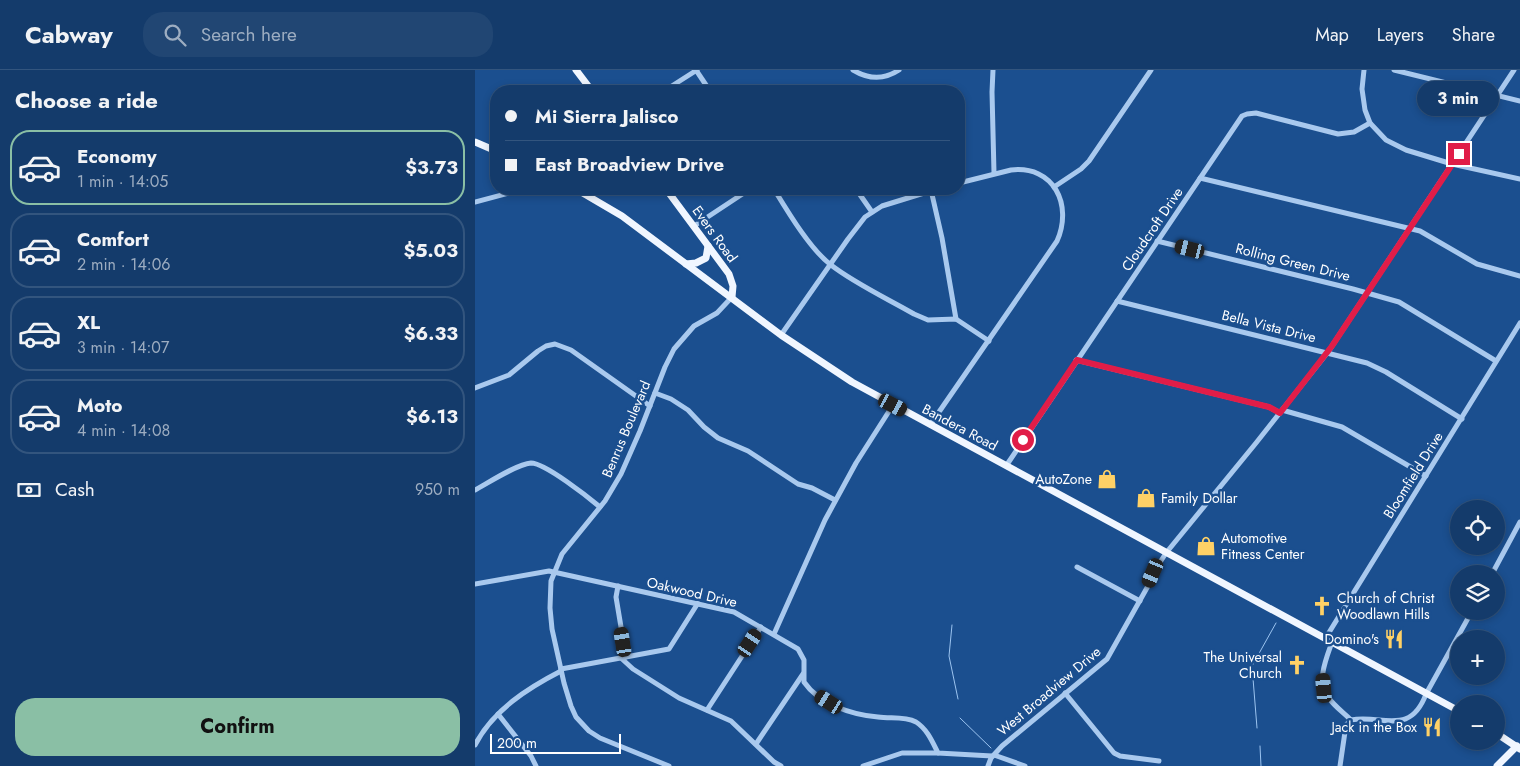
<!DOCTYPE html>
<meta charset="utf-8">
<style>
:root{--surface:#143b6b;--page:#214673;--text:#f1f3f6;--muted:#9dadc1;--line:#33557e;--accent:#8abfa5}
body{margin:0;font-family:Jost,sans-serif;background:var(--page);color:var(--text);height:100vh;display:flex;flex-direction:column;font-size:19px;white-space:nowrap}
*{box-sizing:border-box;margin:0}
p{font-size:16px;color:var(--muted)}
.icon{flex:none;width:28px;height:28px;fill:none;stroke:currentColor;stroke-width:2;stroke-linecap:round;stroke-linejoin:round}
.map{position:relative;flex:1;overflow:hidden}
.side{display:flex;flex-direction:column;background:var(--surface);width:475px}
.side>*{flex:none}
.top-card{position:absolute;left:15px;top:15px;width:475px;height:110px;border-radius:20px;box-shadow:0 2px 8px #0003,0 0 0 1px var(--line);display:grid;align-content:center;height:110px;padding:0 15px;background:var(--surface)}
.controls{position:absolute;left:975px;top:430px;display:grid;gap:10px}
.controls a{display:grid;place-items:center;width:55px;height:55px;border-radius:50%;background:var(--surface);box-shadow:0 2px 8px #0003,0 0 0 1px var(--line);font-size:25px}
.scale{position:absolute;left:15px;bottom:12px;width:131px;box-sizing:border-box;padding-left:5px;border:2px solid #fff;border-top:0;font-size:14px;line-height:18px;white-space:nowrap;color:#fff;-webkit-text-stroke:4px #1b4f8f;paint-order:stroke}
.end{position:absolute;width:22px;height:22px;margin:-11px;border:6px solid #e11d48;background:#fff;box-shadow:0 0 0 2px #fff}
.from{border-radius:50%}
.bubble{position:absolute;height:35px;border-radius:18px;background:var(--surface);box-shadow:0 2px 8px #0003,0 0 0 1px var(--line);font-size:16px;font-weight:700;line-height:35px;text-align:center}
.car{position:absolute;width:15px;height:30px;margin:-15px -8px;border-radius:6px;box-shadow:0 0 4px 1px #0007;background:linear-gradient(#222 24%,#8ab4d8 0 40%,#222 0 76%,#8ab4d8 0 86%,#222 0)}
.top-card b{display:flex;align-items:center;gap:18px;height:48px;font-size:19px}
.top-card b+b{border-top:1px solid var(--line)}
.top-card i{width:12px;height:12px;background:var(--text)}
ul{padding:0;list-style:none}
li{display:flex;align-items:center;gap:15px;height:75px;margin:0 10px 8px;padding:0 5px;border:2px solid var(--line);border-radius:20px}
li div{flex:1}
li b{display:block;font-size:19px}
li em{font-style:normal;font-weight:700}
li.active{border-color:var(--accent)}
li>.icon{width:45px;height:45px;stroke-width:1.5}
h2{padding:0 15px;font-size:22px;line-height:60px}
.pay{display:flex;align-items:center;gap:12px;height:55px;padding:0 15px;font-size:19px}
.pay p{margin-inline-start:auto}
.cta{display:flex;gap:10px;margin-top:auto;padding:10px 15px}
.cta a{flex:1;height:58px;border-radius:20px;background:var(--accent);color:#111;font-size:20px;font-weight:700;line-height:58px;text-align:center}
header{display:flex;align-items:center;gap:30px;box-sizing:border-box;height:70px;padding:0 25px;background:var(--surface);border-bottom:1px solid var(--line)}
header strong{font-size:24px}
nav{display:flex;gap:28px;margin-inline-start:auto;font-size:18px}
.search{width:350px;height:45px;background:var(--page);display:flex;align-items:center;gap:12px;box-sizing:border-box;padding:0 18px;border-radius:20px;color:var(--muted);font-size:19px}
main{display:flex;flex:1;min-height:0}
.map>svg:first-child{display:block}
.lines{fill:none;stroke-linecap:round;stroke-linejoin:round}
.stream{stroke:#9cc4f0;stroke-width:1}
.minor{stroke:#a9c9ee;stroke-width:5}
.major{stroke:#f0f6ff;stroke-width:7}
.route{stroke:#e11d48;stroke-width:6}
.labels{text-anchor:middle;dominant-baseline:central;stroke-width:5;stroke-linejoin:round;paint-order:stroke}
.street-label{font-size:14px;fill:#fff;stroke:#1b4f8f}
.poi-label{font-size:14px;fill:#fff;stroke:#1b4f8f;text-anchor:end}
</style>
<header>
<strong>Cabway</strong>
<div class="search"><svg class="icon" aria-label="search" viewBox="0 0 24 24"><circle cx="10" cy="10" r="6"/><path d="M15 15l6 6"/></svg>Search here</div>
<nav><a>Map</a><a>Layers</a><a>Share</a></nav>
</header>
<main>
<section class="side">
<h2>Choose a ride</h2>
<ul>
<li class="active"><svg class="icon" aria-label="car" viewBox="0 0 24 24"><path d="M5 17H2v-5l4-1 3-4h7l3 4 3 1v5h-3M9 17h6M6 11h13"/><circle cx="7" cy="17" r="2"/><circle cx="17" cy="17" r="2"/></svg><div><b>Economy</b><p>1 min · 14:05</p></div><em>$3.73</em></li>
<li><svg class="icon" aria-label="car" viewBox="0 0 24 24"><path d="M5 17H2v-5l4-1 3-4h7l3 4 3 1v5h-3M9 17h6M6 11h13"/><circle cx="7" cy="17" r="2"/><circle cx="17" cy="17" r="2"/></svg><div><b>Comfort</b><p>2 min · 14:06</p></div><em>$5.03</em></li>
<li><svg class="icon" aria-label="car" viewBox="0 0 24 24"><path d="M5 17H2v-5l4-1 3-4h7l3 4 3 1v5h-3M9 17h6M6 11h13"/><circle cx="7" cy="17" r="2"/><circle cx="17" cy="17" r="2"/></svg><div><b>XL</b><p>3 min · 14:07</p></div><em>$6.33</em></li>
<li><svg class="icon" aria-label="car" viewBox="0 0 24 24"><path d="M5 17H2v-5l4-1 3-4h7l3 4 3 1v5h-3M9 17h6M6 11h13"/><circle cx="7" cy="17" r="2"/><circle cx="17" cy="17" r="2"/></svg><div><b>Moto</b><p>4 min · 14:08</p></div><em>$6.13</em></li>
</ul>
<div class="pay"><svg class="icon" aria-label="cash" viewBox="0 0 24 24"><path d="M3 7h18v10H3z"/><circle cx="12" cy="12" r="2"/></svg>Cash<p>950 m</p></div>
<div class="cta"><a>Confirm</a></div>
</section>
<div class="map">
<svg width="1045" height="696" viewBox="0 0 1045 696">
<rect width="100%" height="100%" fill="#1b4f8f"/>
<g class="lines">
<!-- stream -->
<g class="stream">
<path d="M477 555 474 586 483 629"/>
<path d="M485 648 516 678"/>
<path d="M782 658 777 596 801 553"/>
<path d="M785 676 786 696"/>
</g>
<!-- minor -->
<g class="minor">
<path d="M221 0 235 21"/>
<path d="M378 0C393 9 409 10 424 0"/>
<path d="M518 0 517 22 519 103"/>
<path d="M889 0 887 19 890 40 895 53 911 70 931 80 977 94 1045 109"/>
<path d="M919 0 1045 31"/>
<path d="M189 21 222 0"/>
<path d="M725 108 945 161 1002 194 1045 206"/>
<path d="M579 117 606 99 614 91 676 0"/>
<path d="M299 119C313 142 335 179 356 195 379 213 413 229 439 244L453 250 481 249 514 271"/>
<path d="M381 119 397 142"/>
<path d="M456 120 467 168 481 249"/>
<path d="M0 132 49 119"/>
<path d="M219 156 275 119"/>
<path d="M682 171 878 219 924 232 1021 291"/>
<path d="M642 231 892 293 911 302 987 349"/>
<path d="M306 265 373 169 390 147 407 136 462 119"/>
<path d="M601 290 794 337 805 343"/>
<path d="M0 318 34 305 63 281 71 276 80 274 96 280 175 336"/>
<path d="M180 323 196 329 213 340 229 357 243 368 273 381 323 414 337 418 360 430"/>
<path d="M807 340 867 357 951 406"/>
<path d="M455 355 582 171C598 135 579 95 536 100L484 113"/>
<path d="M531 396 767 46 772 44 781 43 863 64 879 62 895 53"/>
<path d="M0 420C13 413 42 394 56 393 70 393 113 427 125 437"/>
<path d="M602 497 665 531"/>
<path d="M1017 504 1045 452"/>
<path d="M0 514 74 501 259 542 323 579 329 590V612C344 634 377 645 403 647 415 649 429 646 441 652 452 659 457 671 463 683L517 686"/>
<path d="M143 516 141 527 151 587"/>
<path d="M299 564 350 450 381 393 418 335"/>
<path d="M850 569 1045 253"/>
<path d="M857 572C851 589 841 612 853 627 859 636 869 643 876 650"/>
<path d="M146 588 158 599 204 628 256 651 299 692 306 696"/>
<path d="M86 599 194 579 223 533"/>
<path d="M590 623 639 683 645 686 684 691"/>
<path d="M232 640 286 557"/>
<path d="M23 644 56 686 61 696"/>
<path d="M281 674 328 604"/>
<path d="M0 675C18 640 53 618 86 601"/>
<path d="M519 685 550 696"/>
<path d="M194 696 125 668 114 661 101 647 96 636 89 613 77 559 75 538 76 511 87 484 130 431 146 404 165 361 190 297 199 279 219 256 242 243 257 227"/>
<path d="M388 696 427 683H463"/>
<path d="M513 696 516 688 527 676 632 589 673 516 678 503 691 483 781 373 853 282 1039 0"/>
<path d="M865 696 871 655 876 650C907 644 935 667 951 624L997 541"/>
</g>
<!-- major -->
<g class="major">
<path d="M101 0 117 21"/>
<path d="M0 72 21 81"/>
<path d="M101 119 147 146 306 265 377 312 984 641"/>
<path d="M191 119 254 204 258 216 257 227"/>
<path d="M211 194 221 193 231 188 233 176"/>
<path d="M1021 663 1045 679"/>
<path d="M1022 696 1042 676"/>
</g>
</g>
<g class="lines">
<!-- route -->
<path class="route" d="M548 370 602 290 794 337 805 343 857 276 984 84"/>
</g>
<!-- icons -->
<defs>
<symbol id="shop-bare" viewBox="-9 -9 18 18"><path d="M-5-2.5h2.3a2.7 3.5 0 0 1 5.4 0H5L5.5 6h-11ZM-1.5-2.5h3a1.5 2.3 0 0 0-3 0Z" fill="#ffd166" stroke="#1b4f8f" stroke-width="2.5" paint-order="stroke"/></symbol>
<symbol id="church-bare" viewBox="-9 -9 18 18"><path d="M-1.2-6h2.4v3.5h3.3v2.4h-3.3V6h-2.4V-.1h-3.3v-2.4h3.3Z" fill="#ffd166" stroke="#1b4f8f" stroke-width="2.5" paint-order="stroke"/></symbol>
<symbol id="restaurant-bare" viewBox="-9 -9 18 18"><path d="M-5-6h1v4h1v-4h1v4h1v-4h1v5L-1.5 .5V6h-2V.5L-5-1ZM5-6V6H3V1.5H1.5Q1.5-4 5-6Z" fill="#ffd166" stroke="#1b4f8f" stroke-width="2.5" paint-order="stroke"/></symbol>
</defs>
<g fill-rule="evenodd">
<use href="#shop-bare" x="618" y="395" width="28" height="28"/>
<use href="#shop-bare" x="657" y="414" width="28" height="28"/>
<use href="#shop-bare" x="717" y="462" width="28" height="28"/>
<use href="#church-bare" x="833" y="522" width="28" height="28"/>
<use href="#restaurant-bare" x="905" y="555" width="28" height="28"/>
<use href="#church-bare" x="808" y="581" width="28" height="28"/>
<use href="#restaurant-bare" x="943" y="643" width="28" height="28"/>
</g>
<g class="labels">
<!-- street labels -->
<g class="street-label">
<text transform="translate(677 159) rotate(-56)">Cloudcroft Drive</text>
<text transform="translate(240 164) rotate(54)">Evers Road</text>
<text transform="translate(818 192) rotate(14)">Rolling Green Drive</text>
<text transform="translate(794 256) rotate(14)">Bella Vista Drive</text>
<text transform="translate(485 357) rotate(28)">Bandera Road</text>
<text transform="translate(151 359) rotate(-67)">Benrus Boulevard</text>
<text transform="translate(938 405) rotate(-58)">Bloomfield Drive</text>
<text transform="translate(217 522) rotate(13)">Oakwood Drive</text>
<text transform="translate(574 621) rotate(-40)">West Broadview Drive</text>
</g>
<!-- poi labels -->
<g class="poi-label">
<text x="617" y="409">AutoZone</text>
<text x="686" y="428" text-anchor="start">Family Dollar</text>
<text x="746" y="468" text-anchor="start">Automotive<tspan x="746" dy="16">Fitness Center</tspan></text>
<text x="862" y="528" text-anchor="start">Church of Christ<tspan x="862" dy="16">Woodlawn Hills</tspan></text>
<text x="904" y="569">Domino's</text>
<text x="807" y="587">The Universal<tspan x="807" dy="16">Church</tspan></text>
<text x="942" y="657">Jack in the Box</text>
</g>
</g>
</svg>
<div class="controls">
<a><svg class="icon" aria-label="locate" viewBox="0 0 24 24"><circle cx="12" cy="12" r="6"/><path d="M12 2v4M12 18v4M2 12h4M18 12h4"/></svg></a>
<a><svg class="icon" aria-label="layers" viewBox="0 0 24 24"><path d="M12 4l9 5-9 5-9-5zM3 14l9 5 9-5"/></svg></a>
<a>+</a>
<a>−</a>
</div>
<div class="scale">200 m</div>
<i class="end from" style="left:548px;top:370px"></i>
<i class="end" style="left:984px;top:84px"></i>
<div class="bubble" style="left:942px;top:11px;width:82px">3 min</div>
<i class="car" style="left:715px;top:179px;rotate:284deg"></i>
<i class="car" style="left:418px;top:335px;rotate:118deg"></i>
<i class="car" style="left:678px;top:503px;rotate:203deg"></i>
<i class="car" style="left:148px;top:572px;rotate:351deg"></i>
<i class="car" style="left:275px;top:573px;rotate:33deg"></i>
<i class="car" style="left:849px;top:618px;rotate:355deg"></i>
<i class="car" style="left:354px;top:632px;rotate:302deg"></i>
<div class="top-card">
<b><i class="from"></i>Mi Sierra Jalisco</b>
<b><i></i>East Broadview Drive</b>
</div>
</div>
</main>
